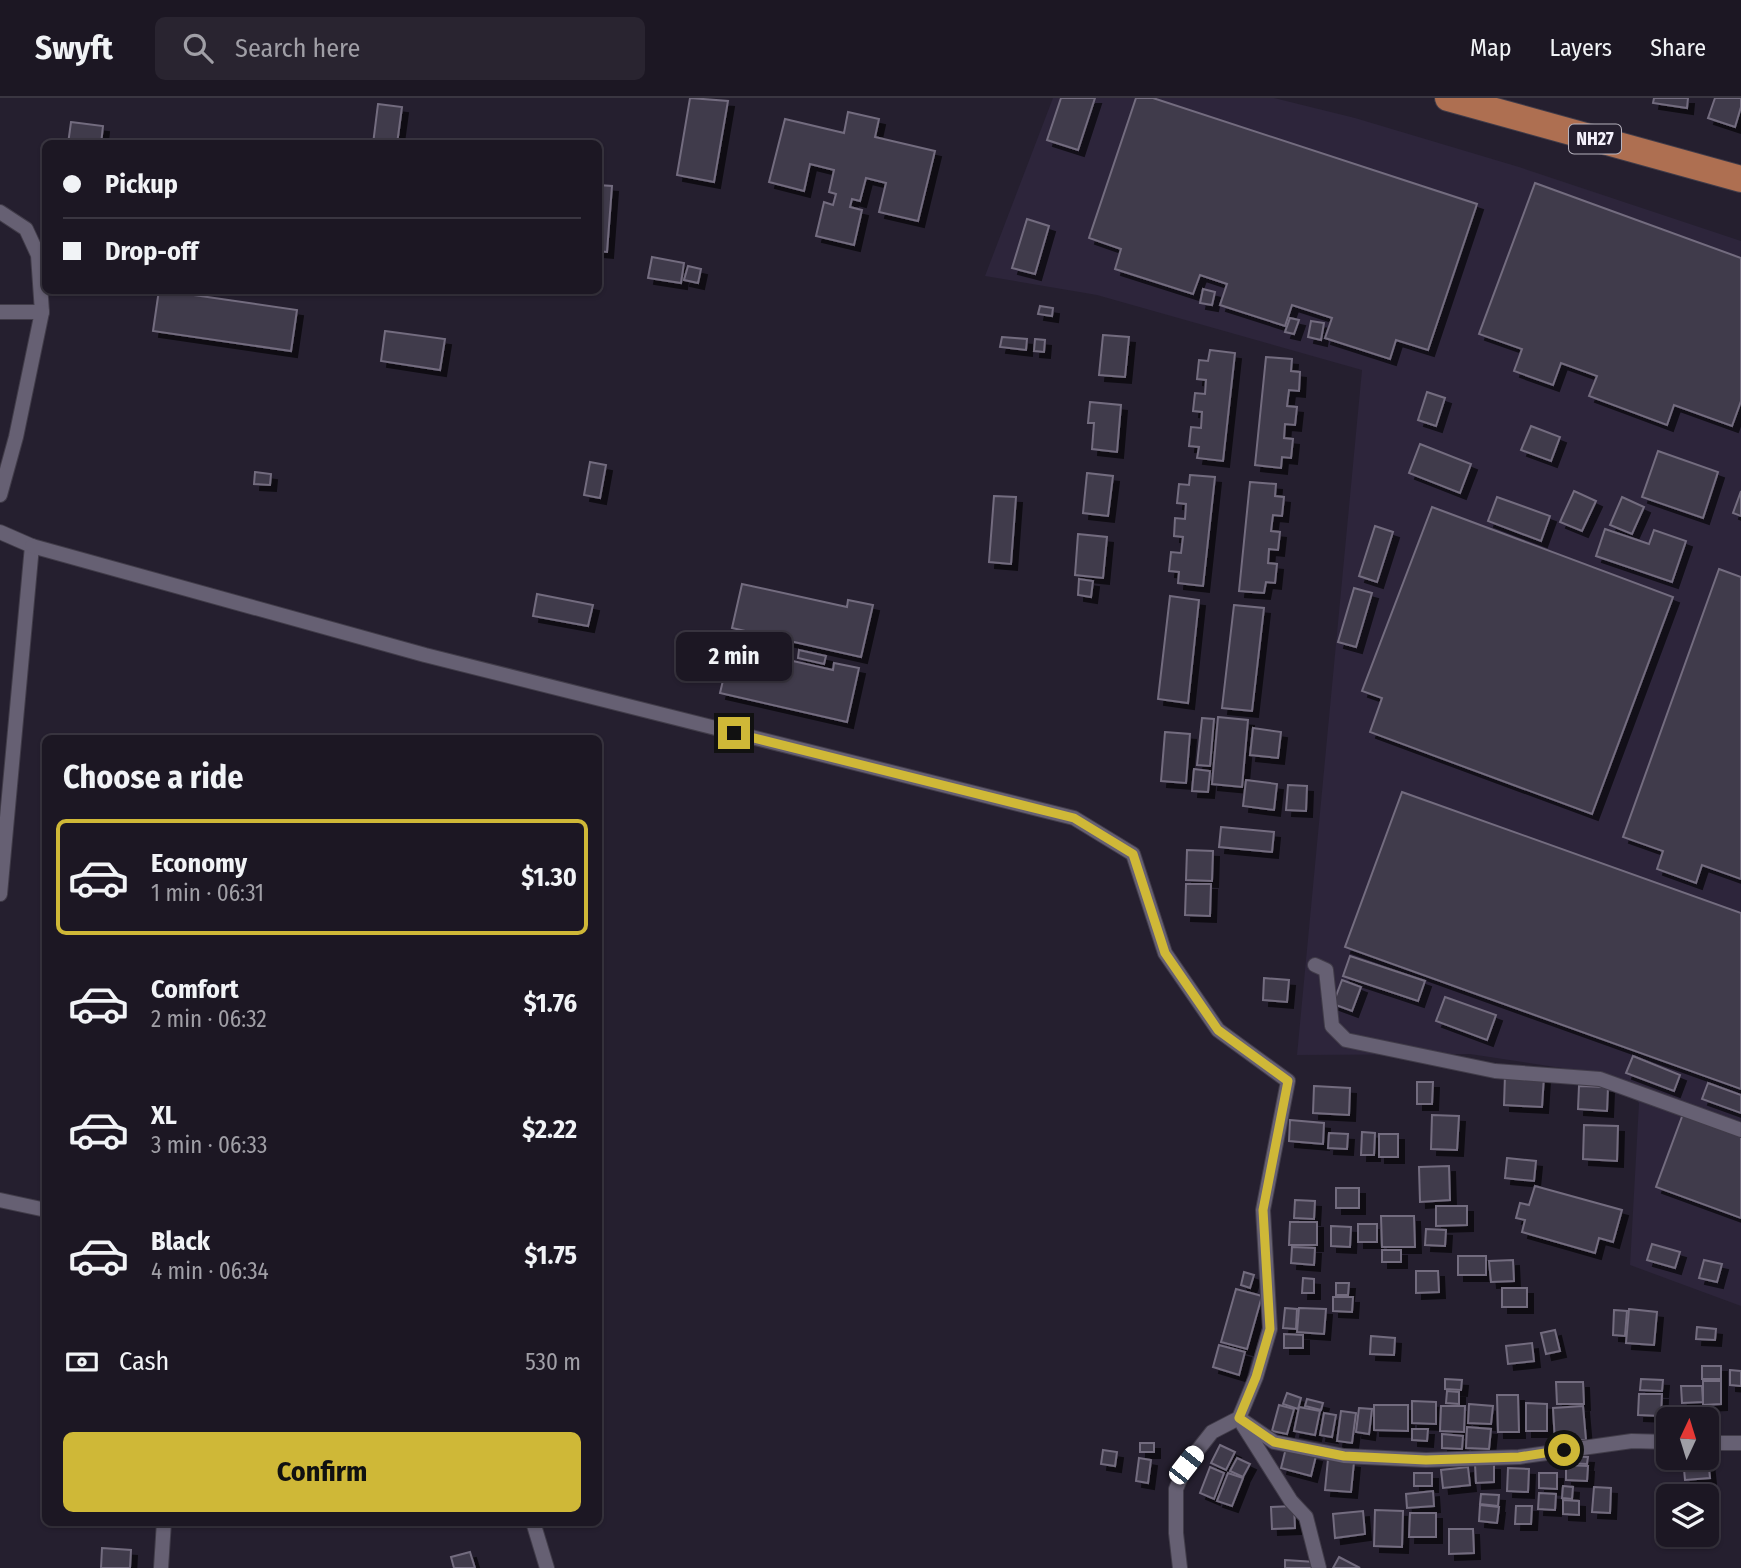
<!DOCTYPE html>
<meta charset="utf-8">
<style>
:root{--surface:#1c1723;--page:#292430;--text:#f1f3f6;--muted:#a09fa6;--line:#3a3641;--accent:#cfb837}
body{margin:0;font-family:"Fira Sans Condensed",sans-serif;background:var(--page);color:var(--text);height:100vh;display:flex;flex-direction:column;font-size:26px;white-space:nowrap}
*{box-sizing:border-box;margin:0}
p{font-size:23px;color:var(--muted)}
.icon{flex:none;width:38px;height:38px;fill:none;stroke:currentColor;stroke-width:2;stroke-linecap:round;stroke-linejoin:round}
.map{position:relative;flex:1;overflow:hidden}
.side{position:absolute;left:42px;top:637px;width:560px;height:791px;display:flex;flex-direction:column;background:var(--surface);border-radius:10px;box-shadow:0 2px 5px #0004,0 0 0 2px var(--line)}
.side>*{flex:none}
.guide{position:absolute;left:42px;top:42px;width:560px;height:154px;border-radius:10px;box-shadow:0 2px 5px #0004,0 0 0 2px var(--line);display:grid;align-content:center;height:154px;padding:0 21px;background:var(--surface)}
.needle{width:46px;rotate:4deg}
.controls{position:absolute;left:1656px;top:1309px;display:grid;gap:14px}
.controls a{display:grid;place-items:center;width:63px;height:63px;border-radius:10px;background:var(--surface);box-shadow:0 2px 5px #0004,0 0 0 2px var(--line);font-size:35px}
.end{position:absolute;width:32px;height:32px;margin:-16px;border:9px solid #cfb837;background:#111;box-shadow:0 0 0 4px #111}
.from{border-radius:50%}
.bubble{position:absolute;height:49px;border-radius:10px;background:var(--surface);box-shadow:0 2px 5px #0004,0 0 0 2px var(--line);font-size:23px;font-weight:700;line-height:49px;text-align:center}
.car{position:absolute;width:21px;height:42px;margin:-21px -10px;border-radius:9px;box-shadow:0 0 5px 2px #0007;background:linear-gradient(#fff 24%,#345 0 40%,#fff 0 76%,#345 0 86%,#fff 0)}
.guide b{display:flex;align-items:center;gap:24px;height:66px;font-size:26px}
.guide b+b{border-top:2px solid var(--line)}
.guide i{width:18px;height:18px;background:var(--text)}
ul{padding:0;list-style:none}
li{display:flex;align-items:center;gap:21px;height:116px;margin:0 14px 10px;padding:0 7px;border:4px solid transparent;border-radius:10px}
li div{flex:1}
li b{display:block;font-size:26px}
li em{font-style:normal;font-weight:700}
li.selected{border-color:var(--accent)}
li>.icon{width:63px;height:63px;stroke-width:1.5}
h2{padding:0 21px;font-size:32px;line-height:84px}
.pay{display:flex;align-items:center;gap:18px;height:77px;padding:0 21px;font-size:26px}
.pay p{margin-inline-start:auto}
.primary-button{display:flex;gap:14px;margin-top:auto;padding:14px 21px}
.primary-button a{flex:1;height:80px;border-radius:10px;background:var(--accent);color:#111;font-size:28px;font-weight:700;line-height:80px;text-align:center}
header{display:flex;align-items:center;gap:42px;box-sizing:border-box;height:98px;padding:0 35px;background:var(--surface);border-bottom:2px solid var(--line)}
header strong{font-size:33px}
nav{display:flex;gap:38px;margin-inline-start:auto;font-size:24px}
.search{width:490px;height:63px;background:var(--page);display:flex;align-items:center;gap:18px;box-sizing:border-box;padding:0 24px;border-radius:10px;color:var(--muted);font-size:26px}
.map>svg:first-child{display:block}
.built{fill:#2d253b}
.building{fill:#413b4c;stroke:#736c7f;stroke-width:2;filter:url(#shadow)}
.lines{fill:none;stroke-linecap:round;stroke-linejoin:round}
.street-casing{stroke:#413c49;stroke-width:16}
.highway-casing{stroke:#413c49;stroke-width:28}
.street{stroke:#666073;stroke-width:14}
.highway{stroke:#ae6f51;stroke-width:26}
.route{stroke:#cfb837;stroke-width:9}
.labels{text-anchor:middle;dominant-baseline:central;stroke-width:5;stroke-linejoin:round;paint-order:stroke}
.shield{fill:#251f2f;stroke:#b7b3be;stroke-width:2}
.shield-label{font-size:18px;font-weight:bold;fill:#f5f2fc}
</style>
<header>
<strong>Swyft</strong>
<div class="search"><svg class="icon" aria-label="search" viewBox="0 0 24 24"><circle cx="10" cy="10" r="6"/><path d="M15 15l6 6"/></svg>Search here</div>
<nav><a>Map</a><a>Layers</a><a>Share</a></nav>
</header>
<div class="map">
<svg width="1741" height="1470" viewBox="0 0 1741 1470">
<defs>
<filter id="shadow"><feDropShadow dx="6" dy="6" stdDeviation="0" flood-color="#0009"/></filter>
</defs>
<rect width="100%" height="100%" fill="#251f2f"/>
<!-- built -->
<path class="built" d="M1053 0H1274L1355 20 1519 69 1741 143V1208L1630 1167 1639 1005 1614 978 1470 956 1297 957 1362 272 1097 197 985 178Z"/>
<!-- building -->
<g class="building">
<path d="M690 0 728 3 714 84 677 77Z"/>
<path d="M1061 0H1095L1078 52 1047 42Z"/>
<path d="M1136 0H1153L1477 106 1428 252 1396 242 1390 261 1325 240 1332 220 1292 207 1285 228 1220 207 1227 186 1200 177 1193 196 1115 171 1121 151 1089 140Z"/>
<path d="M1654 0H1688L1687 10 1653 5Z"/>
<path d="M1715 0H1741V9L1735 29 1708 20Z"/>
<path d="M378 6 402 9 397 46H373Z"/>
<path d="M848 14 879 21 875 39 935 53 918 123 879 114 886 85 866 80 860 103 852 101 850 109 862 112 854 147 816 138 824 104 833 107 836 96 829 94 834 72 810 66 804 93 769 84 785 21 844 35Z"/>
<path d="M71 24 103 28 101 46H68Z"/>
<path d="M1535 85 1741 160V303L1732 328 1674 307 1667 327 1589 298 1597 278 1561 265 1553 287 1514 273 1522 251 1479 236Z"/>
<path d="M598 87 612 88 607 154 598 153Z"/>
<path d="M1027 121 1049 128 1035 176 1012 170Z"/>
<path d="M652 159 684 165 681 185 648 180Z"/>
<path d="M688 168 701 171 698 185 684 182Z"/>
<path d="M1203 191 1215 194 1212 207 1200 205Z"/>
<path d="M159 192 297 212 291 253 153 233Z"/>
<path d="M1040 208 1053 210 1052 218 1038 216Z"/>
<path d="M1290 220 1299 222 1294 236 1285 234Z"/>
<path d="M1311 223 1324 225 1321 242 1308 239Z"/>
<path d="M385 233 445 241 440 272 381 263Z"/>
<path d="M1103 237 1129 239 1125 279 1099 277Z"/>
<path d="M1002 239 1027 241 1026 252 1000 249Z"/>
<path d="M1035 241 1045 242 1044 254 1034 253Z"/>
<path d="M1210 252 1235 255 1223 363 1197 360 1199 349 1189 348 1191 329 1201 330 1202 314 1193 313 1195 295 1205 296 1206 282 1197 281 1199 262 1208 263Z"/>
<path d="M1266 259 1292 261 1291 273 1300 274 1299 293 1289 292 1287 308 1297 309 1295 327 1285 326 1284 340 1293 341 1291 360 1282 359 1281 370 1255 367Z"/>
<path d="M1427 294 1445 300 1436 328 1418 322Z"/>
<path d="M1090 304 1121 307 1117 354 1092 351 1094 325H1088Z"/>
<path d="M1531 328 1560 339 1551 363 1521 352Z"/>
<path d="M1420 346 1471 366 1460 395 1409 375Z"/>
<path d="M1658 353 1718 374 1703 420 1642 399Z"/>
<path d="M590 364 606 367 600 400 584 397Z"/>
<path d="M255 374 271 376 270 387 254 386Z"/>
<path d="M1087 375 1113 378 1108 418 1083 415Z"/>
<path d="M1190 377 1215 379 1203 488 1178 485 1179 474 1169 473 1171 454 1181 455 1183 439 1174 438 1175 420 1185 421 1186 406 1177 405 1179 386 1189 387Z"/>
<path d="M1250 384 1276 386 1275 398 1284 399 1282 418 1273 417 1271 433 1280 434 1278 452 1269 451 1268 465 1277 466 1275 485 1266 484 1264 495 1239 493Z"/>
<path d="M1574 393 1596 403 1582 433 1560 424Z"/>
<path d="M1741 393V418L1733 415Z"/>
<path d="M994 398 1016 399 1011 466 989 464Z"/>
<path d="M1497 399 1550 418 1541 443 1488 423Z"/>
<path d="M1622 399 1644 409 1632 436 1610 427Z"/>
<path d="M1432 409 1673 499 1592 716 1370 634 1382 600 1362 593Z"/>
<path d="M1375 428 1393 434 1377 484 1359 478Z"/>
<path d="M1605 431 1649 446 1654 432 1686 443 1672 484 1596 458Z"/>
<path d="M1078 436 1107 439 1103 480 1075 477Z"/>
<path d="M1719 471 1741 479V781L1702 767 1696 785 1657 771 1663 753 1623 739Z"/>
<path d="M1079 481 1093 483 1091 499 1078 497Z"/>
<path d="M742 486 847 509 848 502 873 507 861 559 732 530Z"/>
<path d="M1354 490 1372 495 1356 549 1338 544Z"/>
<path d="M537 496 593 507 588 528 533 518Z"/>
<path d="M1170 498 1199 502 1188 605 1158 601Z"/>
<path d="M1234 507 1264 510 1252 613 1222 610Z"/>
<path d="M731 549 833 572 834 565 859 570 847 624 720 595Z"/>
<path d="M799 552 826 558 824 566 798 560Z"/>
<path d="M1218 619 1248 622 1242 689 1212 686Z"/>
<path d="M1202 620 1214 621 1210 668 1197 667Z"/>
<path d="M1253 630 1281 634 1278 660 1250 657Z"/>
<path d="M1165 634 1190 636 1186 685 1161 683Z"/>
<path d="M1194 671 1210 673 1208 694 1192 693Z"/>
<path d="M1246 682 1277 686 1274 712 1243 708Z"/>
<path d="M1288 687 1307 688 1306 713 1286 712Z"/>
<path d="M1402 694 1741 815V991L1345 849Z"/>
<path d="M1221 729 1274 734 1272 754 1219 749Z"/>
<path d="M1187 752 1213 753 1212 783 1186 782Z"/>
<path d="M1186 786H1211L1210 818 1185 817Z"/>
<path d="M1350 858 1425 883 1418 903 1343 878Z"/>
<path d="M1264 880 1289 882 1287 904 1263 902Z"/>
<path d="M1342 882 1361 889 1352 913 1333 906Z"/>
<path d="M1445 899 1496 917 1487 942 1436 923Z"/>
<path d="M1633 958 1680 977 1674 993 1626 975Z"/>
<path d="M1505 977 1544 978 1542 1009 1504 1007Z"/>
<path d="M1417 984H1433L1432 1006H1417Z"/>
<path d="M1708 985 1741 997V1015L1702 1001Z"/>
<path d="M1314 988 1350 990 1349 1017 1313 1015Z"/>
<path d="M1579 988 1608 989 1607 1013 1578 1011Z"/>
<path d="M1683 1016 1741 1038V1120L1656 1089Z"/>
<path d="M1432 1017 1459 1018 1457 1052 1431 1051Z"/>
<path d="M1290 1022 1324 1025 1323 1046 1289 1043Z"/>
<path d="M1584 1027 1618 1028 1617 1063 1583 1061Z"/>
<path d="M1362 1034 1375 1035 1374 1057H1361Z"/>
<path d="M1329 1035 1348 1036 1347 1051 1328 1050Z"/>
<rect x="1379" y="1036" width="19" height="23"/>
<path d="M1507 1060 1536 1063 1534 1083 1505 1080Z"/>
<path d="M1449 1068 1450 1102 1420 1104 1419 1069Z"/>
<path d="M1535 1088 1622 1112 1613 1144 1599 1140 1595 1155 1522 1134 1525 1122 1516 1120 1520 1105 1529 1107Z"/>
<rect x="1336" y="1090" width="23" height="20"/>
<path d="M1295 1102 1315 1103 1314 1121 1294 1120Z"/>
<path d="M1436 1108H1467V1127L1436 1128Z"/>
<path d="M1381 1118H1414L1415 1149H1382Z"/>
<path d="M1290 1124H1317V1147H1289Z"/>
<rect x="1358" y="1126" width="19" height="18"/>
<path d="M1331 1128 1351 1129 1350 1149 1331 1148Z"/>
<path d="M1426 1131 1446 1132 1445 1148 1425 1147Z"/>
<path d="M1652 1146 1680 1154 1675 1170 1647 1162Z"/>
<path d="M1292 1149 1315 1150 1314 1167 1291 1165Z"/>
<rect x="1382" y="1152" width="19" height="12"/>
<rect x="1458" y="1158" width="28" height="19"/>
<path d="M1513 1162 1514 1183 1491 1184 1489 1163Z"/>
<path d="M1704 1162 1722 1166 1717 1184 1699 1180Z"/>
<path d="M1416 1173H1438L1439 1194 1416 1195Z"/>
<path d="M1244 1174 1254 1177 1250 1190 1241 1187Z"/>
<path d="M1303 1180 1314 1181V1195H1302Z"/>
<path d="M1336 1185H1349L1348 1197H1336Z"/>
<rect x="1502" y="1190" width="25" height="19"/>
<path d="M1236 1191 1262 1198 1247 1251 1221 1244Z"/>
<path d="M1333 1199H1353L1352 1214 1333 1213Z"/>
<path d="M1285 1210 1297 1211 1296 1231 1283 1230Z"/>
<path d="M1299 1210 1326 1211 1324 1236 1297 1234Z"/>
<path d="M1629 1211 1657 1214 1654 1247 1626 1245Z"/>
<path d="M1614 1212 1627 1213 1625 1238 1613 1237Z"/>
<path d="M1697 1229 1716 1231 1715 1242 1696 1241Z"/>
<path d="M1555 1232 1560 1253 1546 1256 1541 1235Z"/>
<path d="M1284 1236 1303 1237V1250H1284Z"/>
<path d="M1371 1238 1395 1240 1394 1257 1370 1256Z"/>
<path d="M1532 1245 1534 1263 1508 1266 1506 1248Z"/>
<path d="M1219 1247 1245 1254 1239 1277 1213 1269Z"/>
<rect x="1702" y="1268" width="19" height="13"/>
<path d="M1730 1272 1741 1273V1288L1730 1287Z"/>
<path d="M1445 1281 1462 1282 1461 1292 1445 1291Z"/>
<path d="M1641 1281 1663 1282 1662 1293 1640 1292Z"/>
<path d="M1703 1283H1721V1306L1703 1307Z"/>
<path d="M1556 1284H1583L1584 1306H1557Z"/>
<path d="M1681 1288H1702L1703 1304 1682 1305Z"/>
<path d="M1447 1293 1459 1294V1306L1446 1305Z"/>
<path d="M1287 1295 1301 1300 1298 1311 1283 1306Z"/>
<path d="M1639 1296H1662L1661 1318 1638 1317Z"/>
<path d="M1497 1297H1518L1519 1334H1498Z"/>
<path d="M1307 1301 1323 1305 1321 1312 1305 1308Z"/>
<path d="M1412 1303 1436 1304V1326L1412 1325Z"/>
<path d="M1526 1305 1547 1306V1333H1526Z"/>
<path d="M1469 1306 1493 1308 1491 1326 1468 1325Z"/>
<path d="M1279 1307 1294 1311 1287 1336 1272 1333Z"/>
<path d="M1374 1307H1408V1333L1374 1332Z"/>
<path d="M1441 1308H1465L1464 1334 1440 1333Z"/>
<path d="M1583 1308 1586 1342 1555 1344 1553 1310Z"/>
<path d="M1299 1309 1320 1313 1315 1337 1294 1333Z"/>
<path d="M1359 1310 1372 1311 1369 1336 1356 1334Z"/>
<path d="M1341 1313 1356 1315 1352 1345 1337 1343Z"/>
<path d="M1324 1315 1336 1317 1332 1339 1320 1337Z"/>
<path d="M1467 1329 1491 1331 1489 1351 1466 1350Z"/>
<path d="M1412 1331H1428L1427 1343 1412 1342Z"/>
<path d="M1442 1336 1463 1338 1462 1351 1442 1350Z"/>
<rect x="1140" y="1345" width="14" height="9"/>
<path d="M1220 1347 1235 1354 1226 1372 1211 1365Z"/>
<path d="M1286 1350 1316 1358 1311 1378 1281 1370Z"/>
<path d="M1103 1352 1117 1354 1115 1368 1101 1366Z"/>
<path d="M1707 1352 1710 1380 1685 1382 1683 1360H1706Z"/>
<path d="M1565 1358 1588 1359 1587 1366 1565 1365Z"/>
<path d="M1139 1360 1151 1362 1148 1385 1136 1383Z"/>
<path d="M1237 1360 1250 1366 1243 1379 1230 1373Z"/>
<path d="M1328 1361 1354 1364 1351 1394 1325 1392Z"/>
<path d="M1475 1366H1494V1384L1476 1385Z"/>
<path d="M1566 1367 1588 1368 1587 1383 1566 1382Z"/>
<path d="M1210 1369 1224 1375 1214 1401 1200 1395Z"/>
<path d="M1468 1369 1470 1387 1443 1390 1441 1372Z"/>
<path d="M1508 1370 1529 1371 1528 1394 1507 1393Z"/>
<path d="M1228 1375 1243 1380 1232 1408 1217 1403Z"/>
<rect x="1414" y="1375" width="18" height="13"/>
<path d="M1539 1375H1557V1391L1539 1390Z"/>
<path d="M1698 1386 1701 1398H1678L1676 1391Z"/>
<path d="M1563 1388 1573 1389 1572 1401 1562 1400Z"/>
<path d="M1594 1389 1611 1390 1610 1415 1592 1414Z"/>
<path d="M1433 1393 1434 1408 1407 1410 1406 1396Z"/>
<path d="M1539 1395 1556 1396 1555 1412 1538 1411Z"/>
<path d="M1481 1396 1499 1397 1498 1408 1480 1406Z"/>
<path d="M1563 1402 1579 1403V1417L1563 1416Z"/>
<path d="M1480 1407 1499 1409 1497 1425 1479 1423Z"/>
<path d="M1294 1408 1295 1430 1272 1431 1271 1409Z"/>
<path d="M1516 1408H1532L1531 1426H1515Z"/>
<path d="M1375 1412 1403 1413 1402 1449 1374 1448Z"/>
<path d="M1363 1413 1365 1436 1335 1440 1333 1416Z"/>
<path d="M1410 1415H1436V1439H1409Z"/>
<path d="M1449 1431H1473L1474 1455 1449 1456Z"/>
<path d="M102 1450 131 1452 130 1470H101Z"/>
<path d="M470 1454 475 1470H454L451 1459Z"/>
<path d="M1339 1459 1360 1470H1333Z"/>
<path d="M1285 1462 1315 1464 1314 1470H1285Z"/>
</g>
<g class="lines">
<defs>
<g id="street">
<path d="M0 114 26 131 38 157 42 214 16 339 0 397"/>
<path d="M0 214H42"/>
<path d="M0 434 32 448 0 796"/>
<path d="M32 448 425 557 1074 720 1133 756 1165 855 1218 932 1288 983 1263 1112 1270 1231 1256 1279 1239 1320 1212 1334 1186 1367 1176 1391V1435L1180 1470"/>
<path d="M1315 867 1326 872 1332 928 1346 942 1495 973 1600 981 1741 1032"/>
<path d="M0 1102 46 1112"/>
<path d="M1239 1320 1274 1344 1344 1358 1426 1362 1519 1359 1632 1343 1668 1344"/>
<path d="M1243 1327 1291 1403 1306 1419 1319 1470"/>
<path d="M1706 1345H1741"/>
<path d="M533 1424 547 1470"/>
<path d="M161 1470 164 1424"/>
</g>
<path id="highway" d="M1448 0 1741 81"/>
</defs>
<!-- street casing -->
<use href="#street" class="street-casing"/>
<!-- highway casing -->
<use href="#highway" class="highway-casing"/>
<!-- street -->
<use href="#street" class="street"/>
<!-- highway -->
<use href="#highway" class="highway"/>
</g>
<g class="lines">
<!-- route -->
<path class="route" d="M734 635 1074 720 1133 756 1165 855 1218 932 1288 983 1263 1112 1270 1231 1256 1279 1239 1320 1274 1344 1344 1358 1426 1362 1519 1359 1564 1352"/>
</g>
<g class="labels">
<!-- shield labels -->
<rect class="shield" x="1569" y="26.5" width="52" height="29" rx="5"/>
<g class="shield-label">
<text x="1595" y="41">NH27</text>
</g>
</g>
</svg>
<div class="controls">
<a><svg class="needle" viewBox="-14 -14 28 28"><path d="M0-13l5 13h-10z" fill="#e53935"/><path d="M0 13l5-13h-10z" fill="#a09fa6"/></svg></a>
<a><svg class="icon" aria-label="layers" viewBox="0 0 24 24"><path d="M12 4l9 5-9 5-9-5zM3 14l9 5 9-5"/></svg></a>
</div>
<i class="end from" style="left:1564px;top:1352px"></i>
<i class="end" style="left:734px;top:635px"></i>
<div class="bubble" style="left:676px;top:534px;width:116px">2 min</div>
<i class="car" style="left:1186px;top:1367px;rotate:38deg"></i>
<div class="guide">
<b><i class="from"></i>Pickup</b>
<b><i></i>Drop-off</b>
</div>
<section class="side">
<h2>Choose a ride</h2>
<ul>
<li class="selected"><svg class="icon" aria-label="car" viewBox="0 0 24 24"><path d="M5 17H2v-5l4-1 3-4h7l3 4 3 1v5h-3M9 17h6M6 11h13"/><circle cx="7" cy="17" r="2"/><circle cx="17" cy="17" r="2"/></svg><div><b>Economy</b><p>1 min · 06:31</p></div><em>$1.30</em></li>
<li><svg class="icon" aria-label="car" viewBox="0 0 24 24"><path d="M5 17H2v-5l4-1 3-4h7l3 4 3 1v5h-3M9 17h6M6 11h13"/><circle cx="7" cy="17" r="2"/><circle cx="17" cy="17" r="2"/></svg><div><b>Comfort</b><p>2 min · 06:32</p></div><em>$1.76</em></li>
<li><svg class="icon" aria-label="car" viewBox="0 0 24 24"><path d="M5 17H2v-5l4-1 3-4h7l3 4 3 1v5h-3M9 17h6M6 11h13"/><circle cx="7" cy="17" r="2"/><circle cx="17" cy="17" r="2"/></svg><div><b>XL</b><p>3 min · 06:33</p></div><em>$2.22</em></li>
<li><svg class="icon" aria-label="car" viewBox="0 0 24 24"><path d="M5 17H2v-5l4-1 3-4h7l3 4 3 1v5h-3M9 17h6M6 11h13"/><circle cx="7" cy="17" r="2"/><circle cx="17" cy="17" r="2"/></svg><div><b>Black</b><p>4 min · 06:34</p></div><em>$1.75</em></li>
</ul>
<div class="pay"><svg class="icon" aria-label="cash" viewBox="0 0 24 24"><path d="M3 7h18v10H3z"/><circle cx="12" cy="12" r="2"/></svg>Cash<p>530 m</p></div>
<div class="primary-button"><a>Confirm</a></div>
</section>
</div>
